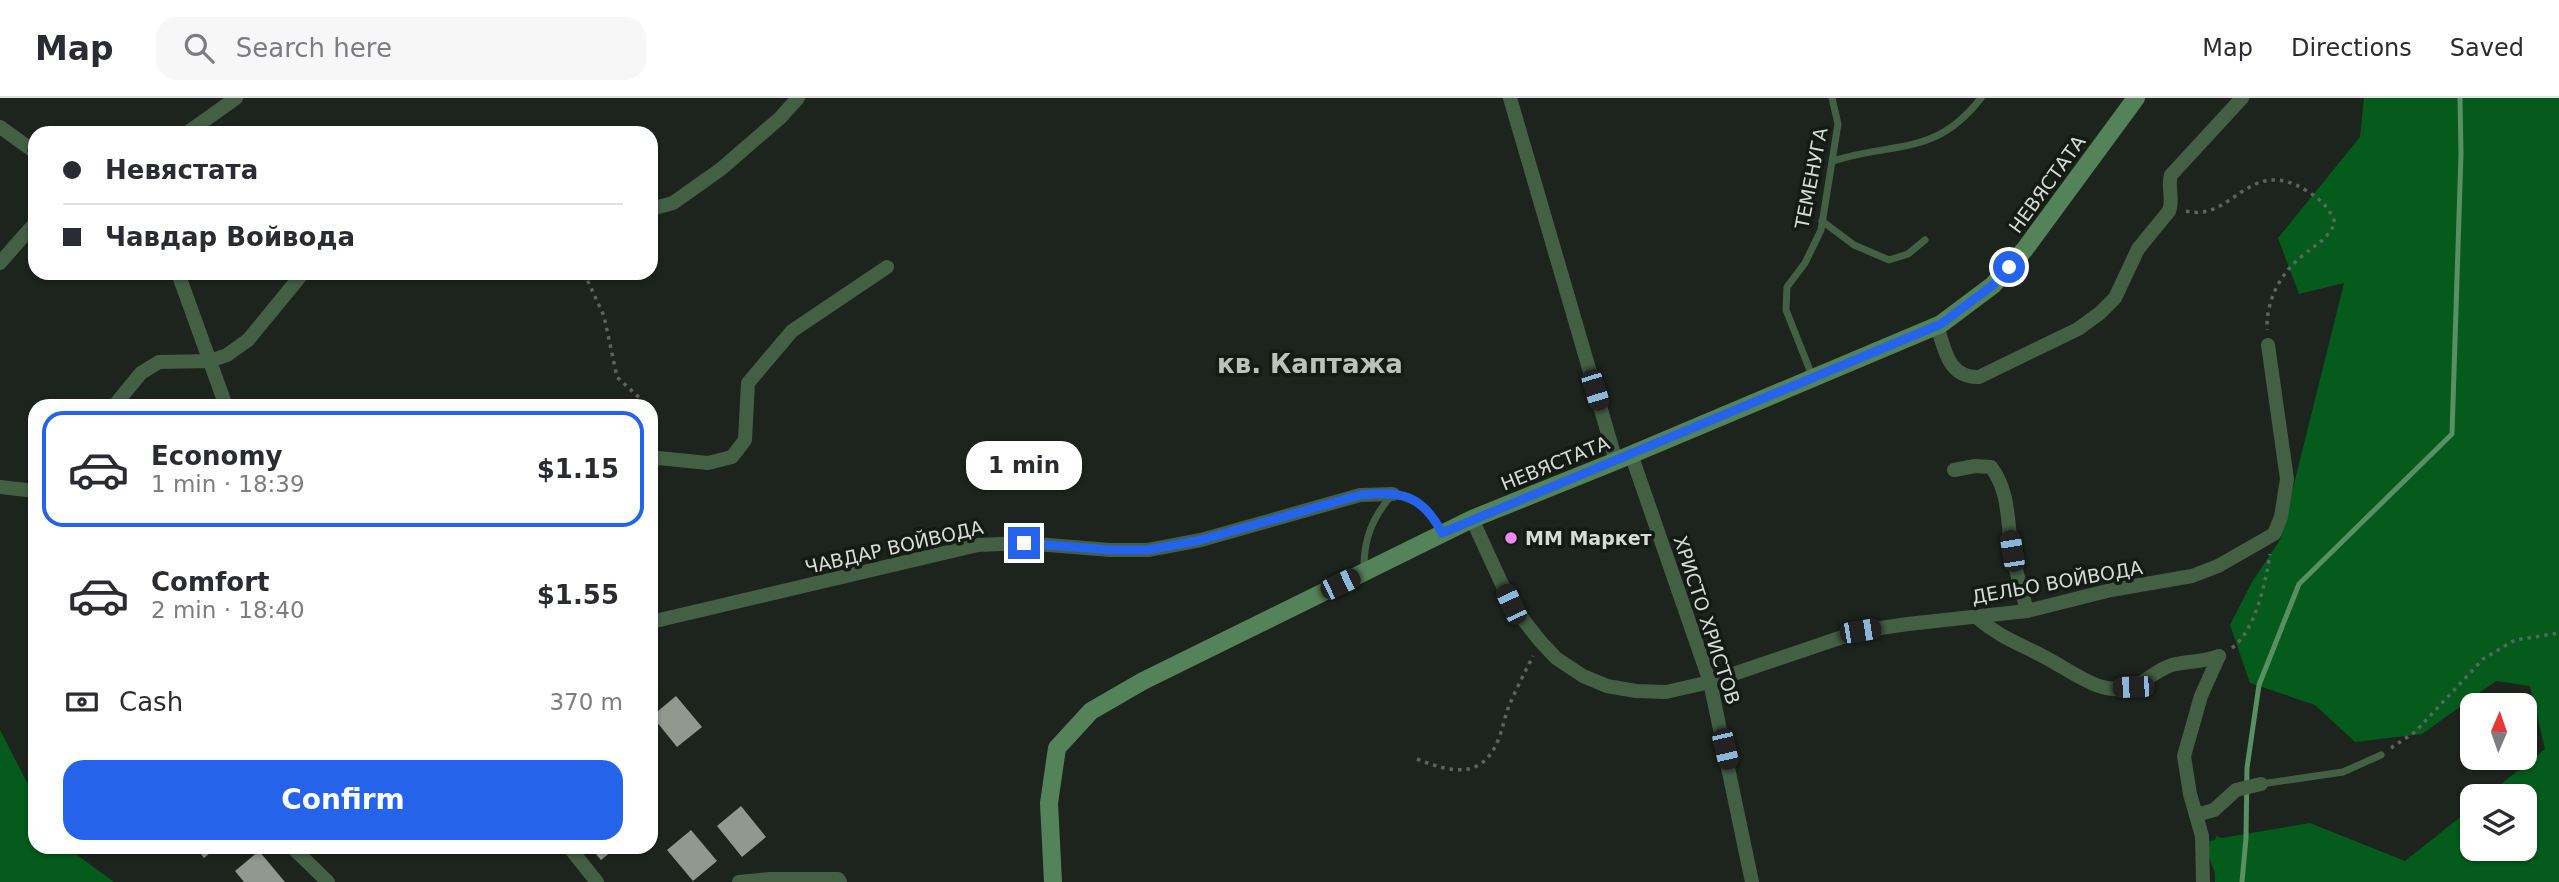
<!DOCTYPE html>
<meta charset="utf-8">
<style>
:root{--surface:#fff;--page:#f7f7f7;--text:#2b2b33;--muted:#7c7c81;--line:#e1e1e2;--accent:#2563eb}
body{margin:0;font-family:"DejaVu Sans",sans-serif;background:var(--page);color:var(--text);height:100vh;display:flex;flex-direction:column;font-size:26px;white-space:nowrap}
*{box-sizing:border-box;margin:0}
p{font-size:23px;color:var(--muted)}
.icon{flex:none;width:38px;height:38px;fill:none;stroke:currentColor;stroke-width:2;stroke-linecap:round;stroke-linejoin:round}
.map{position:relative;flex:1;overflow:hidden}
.details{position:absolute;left:28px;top:301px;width:630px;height:455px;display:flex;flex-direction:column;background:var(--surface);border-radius:21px;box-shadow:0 2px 5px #0004}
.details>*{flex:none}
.hud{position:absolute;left:28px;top:28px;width:630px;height:154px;border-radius:21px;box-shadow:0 2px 5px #0004;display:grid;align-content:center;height:154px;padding:0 35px;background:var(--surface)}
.needle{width:46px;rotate:2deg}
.tools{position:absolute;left:2460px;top:595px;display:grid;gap:14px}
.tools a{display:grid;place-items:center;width:77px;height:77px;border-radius:14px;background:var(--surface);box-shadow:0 2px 5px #0004;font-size:35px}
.end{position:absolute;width:32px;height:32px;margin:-16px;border:9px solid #2563eb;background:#fff;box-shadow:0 0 0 4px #fff}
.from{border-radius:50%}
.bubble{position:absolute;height:49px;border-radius:21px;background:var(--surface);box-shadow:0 2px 5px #0004;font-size:23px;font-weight:700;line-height:49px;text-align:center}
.car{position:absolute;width:21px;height:42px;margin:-21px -10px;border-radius:9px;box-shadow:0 0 5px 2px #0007;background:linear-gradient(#222 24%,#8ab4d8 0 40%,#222 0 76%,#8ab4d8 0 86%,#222 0)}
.hud b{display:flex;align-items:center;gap:24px;height:66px;font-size:26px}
.hud b+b{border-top:2px solid var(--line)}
.hud i{width:18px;height:18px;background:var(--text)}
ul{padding:12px 0 0;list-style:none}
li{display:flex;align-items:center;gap:21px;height:116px;margin:0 14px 10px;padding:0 21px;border:4px solid transparent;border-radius:21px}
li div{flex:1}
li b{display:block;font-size:26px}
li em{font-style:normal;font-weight:700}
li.selected{border-color:var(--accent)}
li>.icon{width:63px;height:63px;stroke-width:1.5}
.pay{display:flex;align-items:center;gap:18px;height:77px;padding:0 35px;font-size:26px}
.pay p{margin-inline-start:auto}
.action{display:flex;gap:14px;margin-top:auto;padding:14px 35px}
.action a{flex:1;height:80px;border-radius:21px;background:var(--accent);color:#fff;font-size:28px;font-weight:700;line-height:80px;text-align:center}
header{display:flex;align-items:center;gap:42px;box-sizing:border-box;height:98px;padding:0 35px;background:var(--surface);border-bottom:2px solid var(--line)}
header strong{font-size:33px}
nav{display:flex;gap:38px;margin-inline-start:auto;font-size:24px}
.search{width:490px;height:63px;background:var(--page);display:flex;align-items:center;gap:18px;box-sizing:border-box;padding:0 24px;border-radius:21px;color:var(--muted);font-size:26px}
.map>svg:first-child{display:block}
.forest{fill:#055b1c}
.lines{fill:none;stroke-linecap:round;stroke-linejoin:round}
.stream{stroke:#598f62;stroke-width:5}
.building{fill:#909890}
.path{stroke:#5d635d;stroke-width:3.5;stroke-dasharray:3.5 5;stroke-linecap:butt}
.lane{stroke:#436045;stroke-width:7}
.street{stroke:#436045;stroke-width:14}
.secondary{stroke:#558359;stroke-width:18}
.route{stroke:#2563eb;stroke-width:9}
.poi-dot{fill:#f18af4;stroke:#141a14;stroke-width:2.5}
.labels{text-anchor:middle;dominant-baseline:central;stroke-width:7;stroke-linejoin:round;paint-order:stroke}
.street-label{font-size:19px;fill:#d6dbd6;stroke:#141a14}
.poi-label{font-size:19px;font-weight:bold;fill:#d6dbd6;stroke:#141a14;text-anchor:start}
.district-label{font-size:26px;font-weight:bold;fill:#bac3ba;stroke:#141a14}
</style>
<header>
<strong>Map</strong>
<div class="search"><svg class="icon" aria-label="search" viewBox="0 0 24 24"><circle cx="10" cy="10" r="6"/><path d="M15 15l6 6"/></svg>Search here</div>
<nav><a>Map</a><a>Directions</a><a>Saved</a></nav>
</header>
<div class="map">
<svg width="2559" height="784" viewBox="0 0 2559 784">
<rect width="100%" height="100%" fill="#1d241d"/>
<!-- forest -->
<g class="forest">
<path d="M2364 0H2559V784H2215V776L2204 744 2215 742 2216 738 2222 740 2310 725 2405 763 2473 709V751H2525V698H2486L2545 651 2530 588 2496 583 2422 636 2355 644 2315 607 2250 585 2230 527 2252 484 2280 442 2344 185 2299 196 2278 140 2360 39Z"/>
<path d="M0 632 35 700V749H66L114 784H0Z"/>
</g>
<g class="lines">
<!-- stream -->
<path class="stream" d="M2242 784 2246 740 2247 670 2259 587 2299 486 2452 336 2461 56 2460 0"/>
</g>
<!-- building -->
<g class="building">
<path d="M676 598 702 629 677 649 652 618Z"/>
<path d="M741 708 766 739 742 759 717 728Z"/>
<path d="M691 732 717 763 693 783 667 752Z"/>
<path d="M195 749H217L204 760Z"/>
<path d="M590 749H617L601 762Z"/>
<path d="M259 753 285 784H244L235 773Z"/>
</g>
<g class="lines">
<!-- path -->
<g class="path">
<path d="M2186 113C2233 125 2248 56 2307 93 2320 101 2330 110 2335 125 2326 143 2316 146 2301 159 2279 177 2266 204 2267 232"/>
<path d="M584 175 604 218 617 279 643 303 644 308"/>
<path d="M2232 550C2255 533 2266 484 2270 456"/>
<path d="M2391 650 2415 634 2483 561 2515 542 2559 535"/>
<path d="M1417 661C1452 675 1483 682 1499 640 1503 629 1505 618 1509 608 1516 591 1525 574 1533 558"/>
</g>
<!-- lane -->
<g class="lane">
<path d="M1833 63C1896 43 1935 59 1981 0"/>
<path d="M1822 123 1854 147 1889 162 1908 156 1925 142"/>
<path d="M1813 280 1786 212 1787 189 1805 165 1821 132 1838 26 1832 0"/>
<path d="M1364 474C1363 442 1372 419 1393 396 1420 404 1429 409 1442 435"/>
<path d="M2261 686 2343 674 2381 657"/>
</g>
<!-- street -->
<g class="street">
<path d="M1510 0 1616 363"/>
<path d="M0 29 35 54"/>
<path d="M187 35 236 0"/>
<path d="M651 111 673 105 721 71 780 20 798 0"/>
<path d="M0 165 35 125"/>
<path d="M178 175 226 308"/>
<path d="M1937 228C1945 252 1948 280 1979 279L2078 231 2100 215 2115 200 2138 151 2169 113C2174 101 2167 90 2171 77L2242 0"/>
<path d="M114 308 141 275 159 264 210 263 227 257 248 242 303 175"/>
<path d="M1631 356 1710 584 1752 784"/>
<path d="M651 364 658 360 708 365 732 359 745 342 748 285 792 233 887 169"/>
<path d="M1954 372 1975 368 1991 369C2010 394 2007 424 2012 454 2016 474 2022 493 2027 513"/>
<path d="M0 389 35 393"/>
<path d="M1472 421 1511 506 1540 543 1556 560 1583 578 1607 588 1636 593 1666 594 1710 584 1860 533 1908 526 2027 513 2111 492 2192 478 2218 468 2274 436 2281 419 2287 381 2268 247"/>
<path d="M1976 519C2003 542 2022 546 2050 562 2074 575 2104 600 2134 588 2147 583 2158 571 2172 567 2188 563 2203 564 2219 558"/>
<path d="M651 524 978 447 1024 445 1110 452H1148L1201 442 1360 397 1393 396"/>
<path d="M2196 717 2214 712 2236 692 2261 686"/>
<path d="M292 749 328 784"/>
<path d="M569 749 597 784"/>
<path d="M739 784 770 781H838L840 784"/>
<path d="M2203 784 2202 738 2190 696 2184 658 2201 598 2219 558"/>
</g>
<!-- secondary -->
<path class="secondary" d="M1053 784 1049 705 1057 650 1091 613 1143 583 1472 421 1616 363 1941 226 1993 187 2025 151 2136 0"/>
</g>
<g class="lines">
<!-- route -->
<path class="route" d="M1024 445 1110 452H1148L1201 442 1360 397C1401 393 1422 396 1442 435L1941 226 1993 187 2009 169"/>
</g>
<!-- markers -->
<circle class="poi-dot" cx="1511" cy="440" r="7"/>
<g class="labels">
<!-- street labels -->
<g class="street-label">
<text transform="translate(1811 80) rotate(-79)">ТЕМЕНУГА</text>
<text transform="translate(2047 86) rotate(-54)">НЕВЯСТАТА</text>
<text transform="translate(1555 365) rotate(-22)">НЕВЯСТАТА</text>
<text transform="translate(894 449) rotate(-13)">ЧАВДАР ВОЙВОДА</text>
<text transform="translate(2057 484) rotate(-10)">ДЕЛЬО ВОЙВОДА</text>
<text transform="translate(1707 522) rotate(72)">ХРИСТО ХРИСТОВ</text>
</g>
<!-- poi labels -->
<g class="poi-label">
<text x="1525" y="440">ММ Маркет</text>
</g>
<!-- district labels -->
<g class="district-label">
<text x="1310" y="266">кв. Каптажа</text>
</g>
</g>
</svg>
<div class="tools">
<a><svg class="needle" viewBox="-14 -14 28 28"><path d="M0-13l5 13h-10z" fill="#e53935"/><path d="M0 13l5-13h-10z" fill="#7c7c81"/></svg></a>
<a><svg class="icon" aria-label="layers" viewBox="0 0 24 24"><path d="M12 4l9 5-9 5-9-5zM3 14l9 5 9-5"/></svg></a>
</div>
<i class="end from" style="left:2009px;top:169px"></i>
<i class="end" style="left:1024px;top:445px"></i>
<div class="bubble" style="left:966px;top:343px;width:116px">1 min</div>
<i class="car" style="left:1595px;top:292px;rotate:163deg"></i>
<i class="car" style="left:2012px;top:453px;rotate:351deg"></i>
<i class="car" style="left:1340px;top:486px;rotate:64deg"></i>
<i class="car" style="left:1511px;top:506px;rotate:335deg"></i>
<i class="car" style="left:1860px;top:533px;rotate:81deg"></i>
<i class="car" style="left:2133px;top:589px;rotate:268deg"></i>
<i class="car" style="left:1725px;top:651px;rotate:167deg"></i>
<div class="hud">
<b><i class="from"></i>Невястата</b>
<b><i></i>Чавдар Войвода</b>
</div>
<section class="details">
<ul>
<li class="selected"><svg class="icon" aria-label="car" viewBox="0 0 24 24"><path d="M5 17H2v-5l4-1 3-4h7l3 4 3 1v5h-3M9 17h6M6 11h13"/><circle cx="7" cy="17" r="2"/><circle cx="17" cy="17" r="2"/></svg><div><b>Economy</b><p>1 min · 18:39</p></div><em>$1.15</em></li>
<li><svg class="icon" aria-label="car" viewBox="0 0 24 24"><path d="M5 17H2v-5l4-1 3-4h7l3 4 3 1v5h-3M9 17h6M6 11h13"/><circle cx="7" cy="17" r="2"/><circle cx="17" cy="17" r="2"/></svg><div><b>Comfort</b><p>2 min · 18:40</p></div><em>$1.55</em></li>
</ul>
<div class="pay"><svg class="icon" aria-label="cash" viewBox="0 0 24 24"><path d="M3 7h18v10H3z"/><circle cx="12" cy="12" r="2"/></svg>Cash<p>370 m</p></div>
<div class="action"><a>Confirm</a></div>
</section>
</div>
